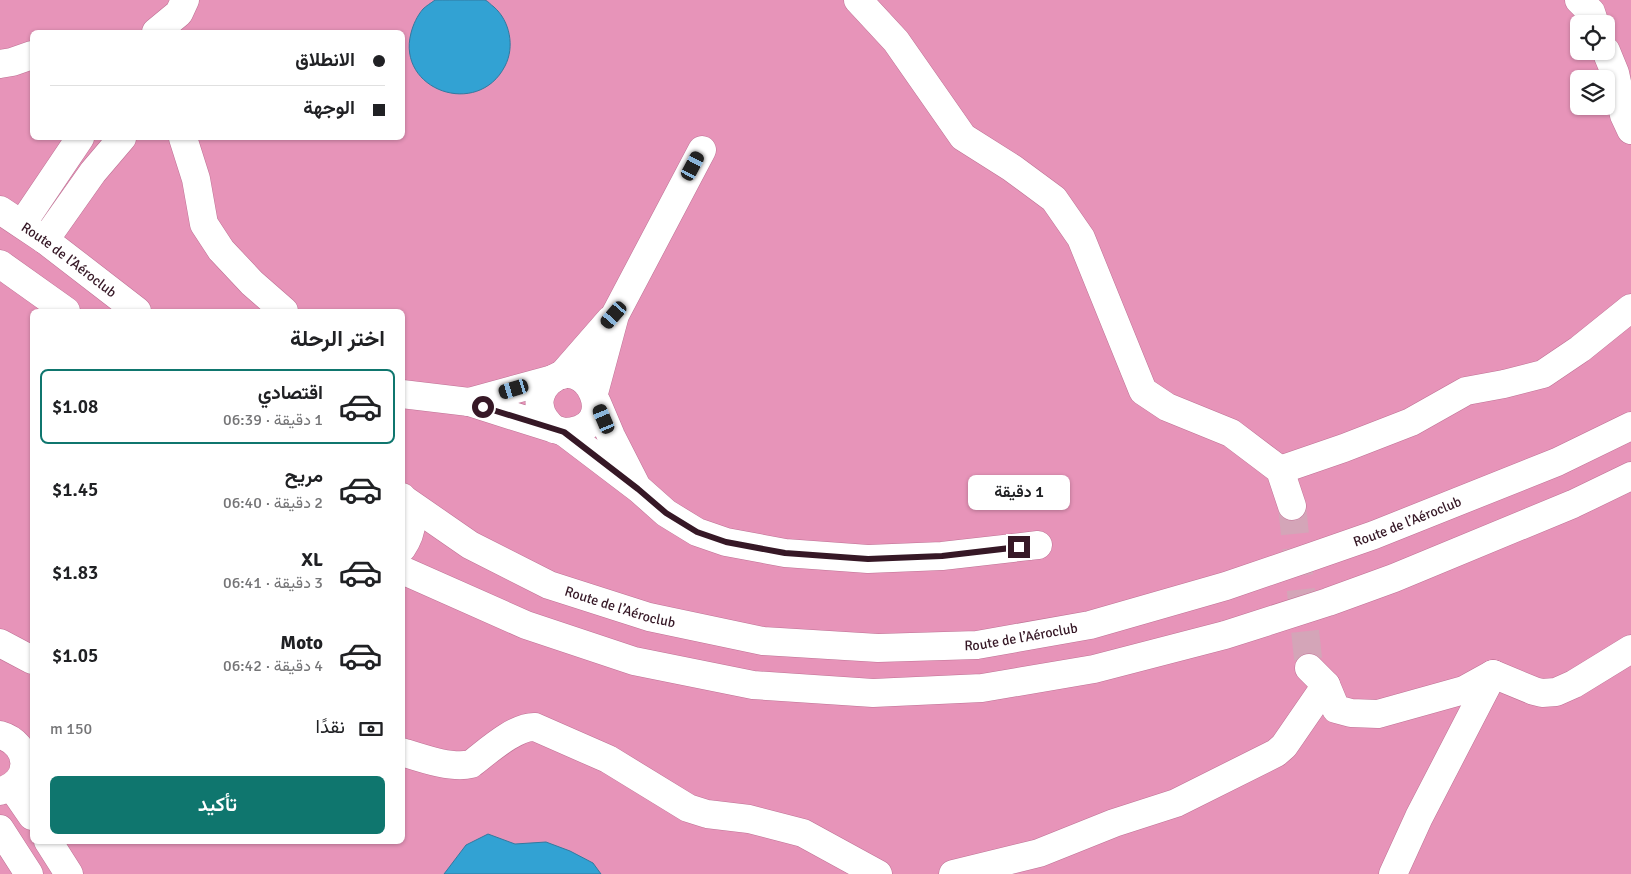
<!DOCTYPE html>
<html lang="ar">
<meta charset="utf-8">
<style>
:root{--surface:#fff;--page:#f6f6f6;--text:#202124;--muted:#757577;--line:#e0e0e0;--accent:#0f766e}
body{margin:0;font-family:Signika,Vazirmatn,sans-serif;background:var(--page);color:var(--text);direction:rtl;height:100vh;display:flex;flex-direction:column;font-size:19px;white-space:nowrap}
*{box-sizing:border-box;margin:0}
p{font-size:16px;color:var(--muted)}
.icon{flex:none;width:28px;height:28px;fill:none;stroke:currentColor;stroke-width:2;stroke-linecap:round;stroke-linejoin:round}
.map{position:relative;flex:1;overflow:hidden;direction:ltr}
.details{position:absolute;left:30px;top:309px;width:375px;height:535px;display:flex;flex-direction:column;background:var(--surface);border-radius:8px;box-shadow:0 1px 4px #0004;direction:rtl}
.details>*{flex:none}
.guide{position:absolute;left:30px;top:30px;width:375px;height:110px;border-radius:8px;box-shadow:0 1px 4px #0004;direction:rtl;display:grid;align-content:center;height:110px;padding:0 20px;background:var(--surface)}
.buttons{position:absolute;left:1570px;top:15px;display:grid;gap:10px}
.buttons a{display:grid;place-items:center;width:45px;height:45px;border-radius:8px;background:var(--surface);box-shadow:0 1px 4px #0004;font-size:25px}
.end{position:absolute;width:22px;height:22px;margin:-11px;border:6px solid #361826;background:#fff;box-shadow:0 0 0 2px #fff}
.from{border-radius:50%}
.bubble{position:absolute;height:35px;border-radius:8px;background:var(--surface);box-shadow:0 1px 4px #0004;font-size:16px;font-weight:600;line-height:35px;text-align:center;direction:rtl}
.car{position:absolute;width:15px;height:30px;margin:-15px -8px;border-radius:6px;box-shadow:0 0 4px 1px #0007;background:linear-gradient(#222 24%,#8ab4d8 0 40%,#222 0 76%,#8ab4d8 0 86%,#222 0)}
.guide b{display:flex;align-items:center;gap:18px;height:48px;font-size:19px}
.guide b+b{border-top:1px solid var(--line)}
.guide i{width:12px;height:12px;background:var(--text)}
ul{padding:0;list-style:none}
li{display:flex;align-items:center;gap:15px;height:75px;margin:0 10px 8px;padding:0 10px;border:2px solid transparent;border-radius:8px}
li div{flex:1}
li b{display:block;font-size:19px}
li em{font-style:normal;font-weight:600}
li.on{border-color:var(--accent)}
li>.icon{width:45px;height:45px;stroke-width:1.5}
h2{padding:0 20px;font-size:22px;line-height:60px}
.pay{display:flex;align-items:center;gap:12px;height:55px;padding:0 20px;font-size:19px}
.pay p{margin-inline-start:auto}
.primary-button{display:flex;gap:10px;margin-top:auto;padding:10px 20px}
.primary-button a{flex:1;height:58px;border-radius:8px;background:var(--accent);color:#fff;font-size:20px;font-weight:600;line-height:58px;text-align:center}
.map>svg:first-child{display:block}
.green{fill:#e794b9;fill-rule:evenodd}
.water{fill:#32a2d3;stroke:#33799f}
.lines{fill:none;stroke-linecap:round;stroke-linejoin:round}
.minor-tunnel{stroke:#d4a5b8;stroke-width:28;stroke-dasharray:28 14;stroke-linecap:butt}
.minor-casing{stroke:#be7194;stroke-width:29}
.minor{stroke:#fff;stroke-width:28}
.route{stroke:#361826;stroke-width:6}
.labels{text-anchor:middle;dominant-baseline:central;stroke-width:4;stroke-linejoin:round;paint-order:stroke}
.street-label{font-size:14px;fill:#361826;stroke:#f9f9f9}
</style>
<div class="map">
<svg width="1631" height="874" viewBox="0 0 1631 874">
<rect width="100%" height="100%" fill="#fbc8dd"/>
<!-- green -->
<path class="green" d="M0 0H1631V874H0ZM1579 24H1606V51H1579ZM32 32H402V138H32ZM1579 79H1606V106H1579ZM32 311H402V841H32Z"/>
<!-- water -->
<g class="water">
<path d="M435 0C445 0 477 0 485 0 488 1 491 5 494 7 510 21 515 47 505 66 478 119 396 90 411 33 413 25 417 16 423 9 426 6 431 3 435 0Z"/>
<path d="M488 834 515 844 546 842 570 851 593 863 601 874H444L466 845Z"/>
</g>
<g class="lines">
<!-- minor-tunnel -->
<path class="minor-tunnel" d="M1292 506 1309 668"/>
<defs>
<g id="minor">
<path d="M858 0 896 41 963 137 1012 168 1054 199 1081 238 1143 391 1167 407 1231 433 1280 470 1292 506"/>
<path d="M1579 0 1591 12 1595 24"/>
<path d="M156 32 179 13 185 0"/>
<path d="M1606 51 1615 73 1624 115 1631 130"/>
<path d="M0 64 12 62 32 55"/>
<path d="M183 138 196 179 204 224 221 250 252 283 284 311"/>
<path id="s1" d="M0 210 45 240 137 311"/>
<path d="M22 224 80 138"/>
<path d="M45 240 93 172 122 138"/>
<path d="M0 264 66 311"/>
<path d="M562 375 610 320"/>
<path d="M594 393 615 315 702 150"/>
<path d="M402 394 469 402 564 432C625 431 586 347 548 383 542 389 538 399 540 407 541 417 547 423 554 429"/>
<path d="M469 402 553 379"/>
<path d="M597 403 611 436 635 483"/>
<path d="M564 432 639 489 666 513 697 532 726 542 785 553 868 559 942 556 1038 545"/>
<path d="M1280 470 1344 448 1411 422 1466 391 1504 384 1543 374 1580 349 1631 308"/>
<path d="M402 497C416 513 413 532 402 548"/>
<path id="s2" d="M405 500 470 545 549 585 649 617 763 641 878 648 977 645 1090 625 1226 586 1305 559 1374 535 1557 462 1631 426"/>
<path d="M402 570 526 625 634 661 753 685 873 693 982 688 1094 669 1225 635 1328 602 1394 578 1573 504 1631 476"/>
<path d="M0 643 32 660"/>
<path d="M1309 668 1326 685 1336 709 1351 713 1378 714 1464 690 1493 674 1534 691 1542 693 1556 692 1574 684 1631 649"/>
<path d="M0 735C32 744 33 783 0 791"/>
<path d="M402 752C421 758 452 769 471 764 487 752 515 726 535 727L608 759 688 808 707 814 749 819 803 833 878 874"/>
<path d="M12 787 32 816"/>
<path d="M0 829 29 874"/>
<path d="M48 841 69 874"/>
<path d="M953 874 1039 853 1114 823 1176 803 1276 753 1284 746 1326 685"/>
<path d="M1393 874 1419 817 1493 674"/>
</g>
</defs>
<!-- minor casing -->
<use href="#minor" class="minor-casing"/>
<!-- minor -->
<use href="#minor" class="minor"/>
</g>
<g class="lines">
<!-- route -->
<path class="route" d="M483 407 564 432 638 489 666 513 697 532 726 542 785 553 868 559 942 556 1019 547"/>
</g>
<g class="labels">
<!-- street labels -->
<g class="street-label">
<text stroke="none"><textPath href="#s1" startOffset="85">Route de l’Aéroclub</textPath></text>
<text stroke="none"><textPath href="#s2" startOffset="1052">Route de l’Aéroclub</textPath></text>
<text stroke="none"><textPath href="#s2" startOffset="242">Route de l’Aéroclub</textPath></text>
<text stroke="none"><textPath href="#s2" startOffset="648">Route de l’Aéroclub</textPath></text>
</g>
</g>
</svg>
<div class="buttons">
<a><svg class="icon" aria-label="locate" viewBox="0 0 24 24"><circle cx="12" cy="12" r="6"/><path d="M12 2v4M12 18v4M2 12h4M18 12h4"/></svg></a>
<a><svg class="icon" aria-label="layers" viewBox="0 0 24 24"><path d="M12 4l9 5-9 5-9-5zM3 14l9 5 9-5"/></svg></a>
</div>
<i class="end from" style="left:483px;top:407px"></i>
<i class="end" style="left:1019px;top:547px"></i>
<div class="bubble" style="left:968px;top:475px;width:102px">1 دقيقة</div>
<i class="car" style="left:693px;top:166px;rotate:28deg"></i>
<i class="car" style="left:614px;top:315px;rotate:221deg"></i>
<i class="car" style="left:514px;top:389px;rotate:253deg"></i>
<i class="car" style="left:604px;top:419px;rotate:337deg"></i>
<div class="guide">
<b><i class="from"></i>الانطلاق</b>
<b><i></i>الوجهة</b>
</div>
<section class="details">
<h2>اختر الرحلة</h2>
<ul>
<li class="on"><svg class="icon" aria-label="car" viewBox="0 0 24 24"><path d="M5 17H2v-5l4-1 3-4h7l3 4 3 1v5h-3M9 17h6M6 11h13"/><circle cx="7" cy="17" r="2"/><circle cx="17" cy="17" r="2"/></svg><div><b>اقتصادي</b><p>1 دقيقة · 06:39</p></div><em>$1.08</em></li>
<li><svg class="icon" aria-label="car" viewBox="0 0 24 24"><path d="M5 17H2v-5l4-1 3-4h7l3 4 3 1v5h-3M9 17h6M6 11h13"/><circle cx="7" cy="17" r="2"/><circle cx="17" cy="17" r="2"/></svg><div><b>مريح</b><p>2 دقيقة · 06:40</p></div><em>$1.45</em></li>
<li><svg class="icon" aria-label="car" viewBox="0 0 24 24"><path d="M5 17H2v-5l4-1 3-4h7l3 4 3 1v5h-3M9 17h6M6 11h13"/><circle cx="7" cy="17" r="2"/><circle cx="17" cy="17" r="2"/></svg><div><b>XL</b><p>3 دقيقة · 06:41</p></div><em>$1.83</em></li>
<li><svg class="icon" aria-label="car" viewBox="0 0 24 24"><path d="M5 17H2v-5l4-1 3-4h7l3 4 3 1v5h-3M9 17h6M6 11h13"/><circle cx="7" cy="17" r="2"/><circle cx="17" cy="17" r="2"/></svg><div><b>Moto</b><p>4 دقيقة · 06:42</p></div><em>$1.05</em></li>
</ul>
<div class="pay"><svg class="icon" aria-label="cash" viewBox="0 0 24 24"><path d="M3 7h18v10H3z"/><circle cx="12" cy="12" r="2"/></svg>نقدًا<p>150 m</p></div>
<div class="primary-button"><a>تأكيد</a></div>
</section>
</div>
